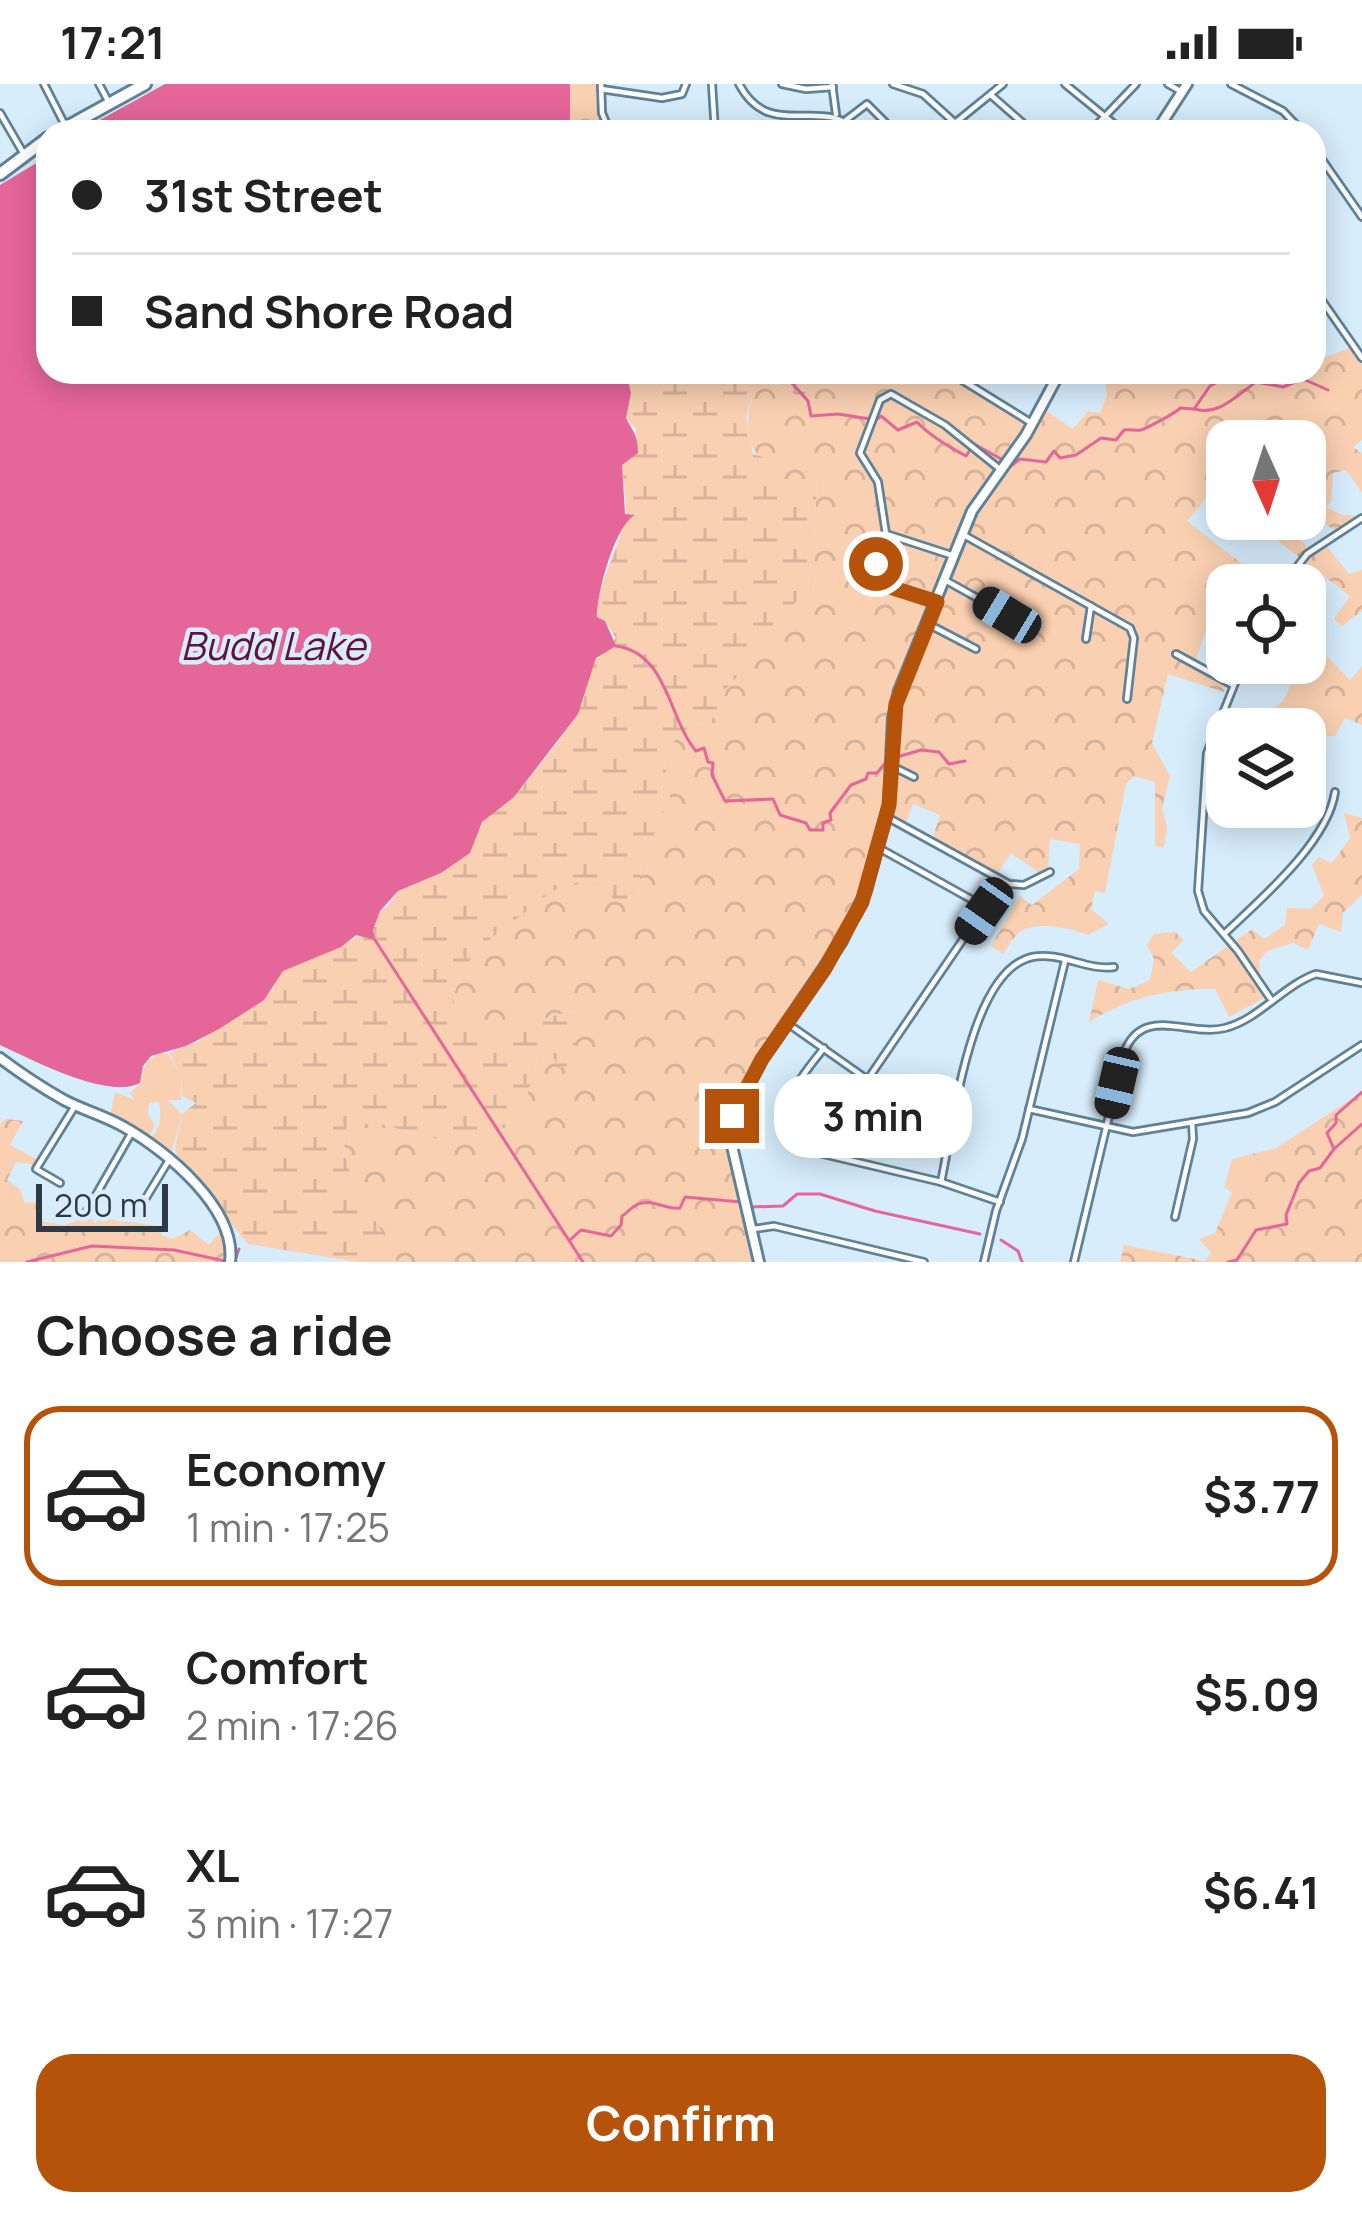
<!DOCTYPE html>
<meta charset="utf-8">
<style>
:root{--surface:#fff;--page:#f2f2f2;--text:#222;--muted:#767676;--line:#e0e0e0;--accent:#b45309}
body{margin:0;font-family:Manrope,sans-serif;background:var(--page);color:var(--text);height:100vh;display:flex;flex-direction:column;font-size:45px;white-space:nowrap}
*{box-sizing:border-box;margin:0}
p{font-size:39px;color:var(--muted)}
.icon{flex:none;width:66px;height:66px;fill:none;stroke:currentColor;stroke-width:2;stroke-linecap:round;stroke-linejoin:round}
.map{position:relative;height:1178px;overflow:hidden}
.side{display:flex;flex-direction:column;background:var(--surface);flex:1}
.side>*{flex:none}
.top-card{position:absolute;left:36px;top:36px;width:1290px;height:264px;border-radius:36px;box-shadow:0 6px 30px #0003;display:grid;align-content:center;height:264px;padding:0 36px;background:var(--surface)}
.needle{width:78px;rotate:177deg}
.buttons{position:absolute;left:1206px;top:336px;display:grid;gap:24px}
.buttons a{display:grid;place-items:center;width:120px;height:120px;border-radius:24px;background:var(--surface);box-shadow:0 6px 30px #0003;font-size:60px}
.scale{position:absolute;left:36px;bottom:30px;width:132px;box-sizing:border-box;padding-left:12px;border:6px solid #2b3a44;border-top:0;font-size:33px;line-height:42px;white-space:nowrap;color:#2b3a44;-webkit-text-stroke:9px #d7edfc;paint-order:stroke}
.end{position:absolute;width:54px;height:54px;margin:-27px;border:15px solid #b45309;background:#fff;box-shadow:0 0 0 6px #fff}
.from{border-radius:50%}
.bubble{position:absolute;height:84px;border-radius:36px;background:var(--surface);box-shadow:0 6px 30px #0003;font-size:39px;font-weight:700;line-height:84px;text-align:center}
.car{position:absolute;width:36px;height:72px;margin:-36px -18px;border-radius:15px;box-shadow:0 0 9px 3px #0007;background:linear-gradient(#222 24%,#8ab4d8 0 40%,#222 0 76%,#8ab4d8 0 86%,#222 0)}
.top-card b{display:flex;align-items:center;gap:42px;height:114px;font-size:45px}
.top-card b+b{border-top:3px solid var(--line)}
.top-card i{width:30px;height:30px;background:var(--text)}
ul{padding:0;list-style:none}
li{display:flex;align-items:center;gap:36px;height:180px;margin:0 24px 18px;padding:0 12px;border:6px solid transparent;border-radius:36px}
li div{flex:1}
li b{display:block;font-size:45px}
li em{font-style:normal;font-weight:700}
li.on{border-color:var(--accent)}
li>.icon{width:108px;height:108px;stroke-width:1.5}
h2{padding:0 36px;font-size:54px;line-height:144px}
.button{display:flex;gap:24px;margin-top:auto;padding:24px 36px}
.button a{flex:1;height:138px;border-radius:36px;background:var(--accent);color:#fff;font-size:48px;font-weight:700;line-height:138px;text-align:center}
.status{display:flex;justify-content:space-between;align-items:center;height:84px;padding:0 60px;background:var(--surface);direction:ltr}
.status svg{height:33px;fill:currentColor}
.map>svg:first-child{display:block}
.green{fill:#fad0b2}
.forest{fill:url(#forest-crowns)}
.wetland{fill:url(#wetland-marsh)}
.water{fill:#e56699}
.lines{fill:none;stroke-linecap:round;stroke-linejoin:round}
.stream{stroke:#e56699;stroke-width:3}
.street-casing{stroke:#5f8298;stroke-width:10}
.secondary-casing{stroke:#5f8298;stroke-width:14}
.primary-casing{stroke:#5f8298;stroke-width:16}
.street{stroke:#fff;stroke-width:4.5}
.secondary{stroke:#fff;stroke-width:8}
.primary{stroke:#fff;stroke-width:10}
.route{stroke:#b45309;stroke-width:15}
.labels{text-anchor:middle;dominant-baseline:central;stroke-width:9;stroke-linejoin:round;paint-order:stroke}
.water-label{font-size:39px;font-style:italic;fill:#621237;stroke:#d7edfc}
</style>
<div class="status"><b>17:21</b><svg viewBox="0 0 49 12"><path d="M0 12V9h3v3zM5 12V6h3v6zM10 12V3h3v9zM15 12V0h3v12zM26 1h20v11H26zM47 4h2v5h-2z"/></svg></div>
<div class="map">
<svg width="1362" height="1178" viewBox="0 0 1362 1178">
<defs>
<pattern id="forest-crowns" width="20" height="18" patternUnits="userSpaceOnUse" patternTransform="scale(3)"><rect width="20" height="18" fill="#fad0b2"/><path d="M2 6a3 3 0 1 1 6 0M12 15a3 3 0 1 1 6 0" fill="none" stroke="#d6b39a"/></pattern>
<pattern id="wetland-marsh" width="20" height="14" patternUnits="userSpaceOnUse" patternTransform="scale(3)"><rect width="20" height="14" fill="#fad0b2"/><path d="M1 5h8M5 5V1M11 12h8M15 12V8" fill="none" stroke="#d6b39a"/></pattern>
</defs>
<rect width="100%" height="100%" fill="#d7edfc"/>
<!-- green -->
<path class="green" d="M161 969 168 970 181 991V1016H167L182 1030 170 1074 149 1057C161 1043 162 1033 159 1018L149 1019 148 1031 155 1041 150 1051H141L110 1033 115 1008 134 1016 130 1009 141 999C143 984 146 975 161 969Z"/>
<!-- forest -->
<g class="forest">
<path d="M570 0H599V30L608 48H570Z"/>
<path d="M1351 263 1362 279V356L1353 363 1362 369V409L1346 386 1333 389 1331 418 1326 423 1342 431 1361 432 1335 447 1318 434 1309 413 1305 414V357H1227V418L1212 407 1187 437 1251 487 1242 501H1227C1227 521 1228 534 1207 543L1194 582 1228 595 1224 608 1168 590 1152 659 1170 692 1162 724 1167 743 1164 764 1155 762V698L1134 692 1126 700 1105 809 1095 807 1091 825 1109 840 1088 851C1072 844 1037 837 1021 847 1014 852 1008 863 1003 870L991 862 1020 812 1032 821 1079 785 1080 760 1050 755 1048 787 1042 791 1011 769 996 792 932 756 940 731 913 720 905 742 886 735 850 842 732 1027 731 1058 758 1178H397C381 1138 330 1084 348 1040H381L456 1060 521 1033 540 966 549 967 563 951 574 926C536 936 487 959 454 929 450 883 485 858 519 833 539 818 555 797 583 798 602 799 620 812 636 819L642 779 670 714 664 673 680 648 712 635 725 606 762 566 774 538 808 507 818 396 778 395C747 364 742 347 754 304L765 298 806 308 796 288H944L1034 346 1045 326 1073 345 1088 327 1100 329 1107 312 1105 294 1111 288H1314V278Z"/>
<path d="M1250 435H1297L1296 450 1310 466 1324 459 1349 490 1362 486V527L1342 542 1334 535 1350 512Z"/>
<path d="M1310 555 1350 596 1362 582V641L1345 634 1335 652 1312 654 1305 683V645H1253L1284 616 1300 579H1305Z"/>
<path d="M1344 729 1362 734V811L1343 829 1341 848 1319 840 1308 866 1293 859 1267 867 1259 877 1263 915 1229 933 1215 905C1168 905 1129 913 1089 938L1098 896 1129 905 1150 896 1154 875 1147 861 1154 850 1175 848 1184 856 1171 869 1191 888 1252 845 1264 855 1285 841 1287 824 1310 825 1324 812 1312 781 1319 773 1332 779 1350 754Z"/>
<path d="M1362 1008V1178H1120L1124 1161 1205 1177 1211 1169 1199 1155 1215 1149 1232 1108 1224 1104 1232 1075 1276 1064Z"/>
<path d="M6 1035 23 1037 10 1061 38 1076 36 1081 16 1078 7 1096 20 1105 25 1119 38 1118 39 1137 64 1141 90 1132 95 1140 101 1134 160 1142 162 1151 173 1155 190 1146 209 1161 223 1144 226 1178H0V1040Z"/>
</g>
<!-- wetland -->
<path class="wetland" d="M626 288H796L806 309 800 315C785 301 774 293 754 305L746 333 753 370 772 376 778 395H818L808 507 774 538 762 566 725 606 712 635 680 648 664 673 670 714 642 779 636 819 616 817C579 778 552 808 519 833 486 858 450 882 454 929 487 959 538 935 575 926L563 950 578 960 574 979 560 984 549 967 540 966 521 1033 456 1060 381 1040H348C330 1084 382 1138 397 1178H358L248 1160 179 1078 175 1064 182 1030 196 1019 182 1012 181 991 169 969 199 957 272 906 282 887 373 846 380 827 388 822 398 807 441 789 470 769 473 755 487 731 514 713 559 657 583 617 593 579 616 554 605 537 597 533C597 500 617 470 624 439 629 421 623 400 622 380L637 369 636 345 626 334 631 309Z"/>
<!-- water -->
<g class="water">
<path d="M165 0H570V48H78Z"/>
<path d="M48 72V288H626L631 309 626 334C633 348 638 351 638 369L622 381 625 430 635 431C614 443 597 509 597 533L605 537 616 562 596 574 578 630 514 713 482 738 470 769 441 789 398 807 380 827 373 846 375 856 356 851 341 863 283 887 264 916 219 945 186 962 151 972 143 982 140 999C107 1016 33 976 0 961V101Z"/>
</g>
<g class="lines">
<!-- stream -->
<g class="stream">
<path d="M791 298 808 317 811 332 838 330 870 335"/>
<path d="M1194 325C1219 332 1236 312 1256 298L1283 303 1303 295 1328 306"/>
<path d="M876 336 881 332 898 346 917 338C930 352 949 363 966 372L970 366"/>
<path d="M976 361 1003 376"/>
<path d="M1011 382 1020 375 1046 378 1054 367 1060 374 1076 371 1101 354 1116 356 1124 346C1130 345 1136 347 1141 346 1147 344 1176 329 1180 324L1194 325 1210 302 1237 288"/>
<path d="M616 562C668 569 668 634 696 667L704 664 708 678 713 679 712 691 725 717 773 715 780 731 806 739 810 746H823V739L831 736 830 729 851 701 866 695 868 689H877L886 678"/>
<path d="M897 673 921 666 939 668 949 680 965 677"/>
<path d="M375 856 583 1178"/>
<path d="M1334 1065 1362 1040"/>
<path d="M750 1123 783 1122 797 1110H820L875 1127 980 1150"/>
<path d="M570 1156 581 1146 611 1152 621 1141 622 1132C627 1129 631 1124 636 1121 652 1113 664 1126 680 1124L685 1113 741 1118"/>
<path d="M1001 1156 1018 1167 1022 1178"/>
<path d="M235 1176 239 1165"/>
<path d="M27 1178 92 1162 174 1166 225 1177"/>
<path d="M1228 1178 1237 1176 1256 1146 1287 1140 1286 1131 1299 1099 1309 1087 1320 1084 1334 1065 1327 1049 1336 1039V1031L1362 1008"/>
</g>
<defs>
<g id="street">
<path d="M44 0 66 43"/>
<path d="M99 0 107 15"/>
<path d="M601 0 602 29 610 48"/>
<path d="M712 0 715 48"/>
<path d="M739 0C770 59 822 10 858 48"/>
<path d="M782 0 806 5 833 3"/>
<path d="M832 0 836 30"/>
<path d="M893 0 923 10 965 48"/>
<path d="M1065 0 1124 48"/>
<path d="M1168 0 1182 8"/>
<path d="M1231 0 1283 27 1303 48"/>
<path d="M601 5 662 14 682 10 686 0"/>
<path d="M992 12 1033 48"/>
<path d="M0 29 25 72"/>
<path d="M846 36 867 20 895 48"/>
<path d="M944 48 1003 0"/>
<path d="M1090 48 1136 0"/>
<path d="M1314 64 1362 133"/>
<path d="M1314 205 1362 274"/>
<path d="M949 288 1033 340"/>
<path d="M1035 288 1054 299"/>
<path d="M886 450 954 472"/>
<path d="M962 450 1130 544 1134 554 1127 615"/>
<path d="M945 496 1022 539"/>
<path d="M1283 501 1307 470 1362 434"/>
<path d="M937 518 868 496 886 450 878 398 860 369 880 316 891 310 945 341 1001 386"/>
<path d="M928 540 976 565"/>
<path d="M1086 555 1091 522"/>
<path d="M1176 570 1233 601"/>
<path d="M1243 579 1207 669 1198 807 1204 827 1238 867 1270 914"/>
<path d="M892 682 914 693"/>
<path d="M887 733 1009 800 1024 801 1050 788"/>
<path d="M1224 850C1260 816 1328 758 1335 708"/>
<path d="M787 939 908 1024 954 1037"/>
<path d="M824 964C805 988 771 1026 789 1058L802 1065 941 1098 1000 1118"/>
<path d="M868 995 985 823 879 764"/>
<path d="M1029 1025 1133 1048 1248 1029 1275 1018 1362 961"/>
<path d="M941 1098C953 1044 969 887 1032 873 1060 867 1087 887 1114 883"/>
<path d="M60 1099 36 1085 75 1022"/>
<path d="M138 1127 169 1076"/>
<path d="M85 1130 132 1048"/>
<path d="M1175 1133 1193 1055 1192 1038"/>
<path d="M754 1145 774 1142 924 1178"/>
<path d="M984 1178 996 1127 1022 1055 1065 877"/>
<path d="M1074 1178 1124 969C1142 920 1188 953 1225 944 1258 936 1284 901 1316 890L1362 899"/>
</g>
<g id="secondary">
<path d="M1156 48 1187 0"/>
<path d="M0 974C20 989 41 1003 64 1016 83 1026 105 1032 124 1043 167 1067 237 1125 230 1178"/>
<path d="M759 1178 732 1062V1032L762 975 842 857 866 807 889 721 893 634 899 607 972 427 1026 351 1060 288"/>
</g>
<g id="primary">
<path d="M58 48 145 0"/>
<path d="M0 90 48 54"/>
</g>
</defs>
<!-- street casing -->
<use href="#street" class="street-casing"/>
<!-- secondary casing -->
<use href="#secondary" class="secondary-casing"/>
<!-- primary casing -->
<use href="#primary" class="primary-casing"/>
<!-- street -->
<use href="#street" class="street"/>
<!-- secondary -->
<use href="#secondary" class="secondary"/>
<!-- primary -->
<use href="#primary" class="primary"/>
</g>
<g class="lines">
<!-- route -->
<path class="route" d="M732 1032 762 975 824 886 862 818 889 721 896 620 937 518 868 496 876 480"/>
</g>
<g class="labels">
<!-- water labels -->
<g class="water-label">
<text x="273" y="561">Budd Lake</text>
</g>
</g>
</svg>
<div class="buttons">
<a><svg class="needle" viewBox="-14 -14 28 28"><path d="M0-13l5 13h-10z" fill="#e53935"/><path d="M0 13l5-13h-10z" fill="#767676"/></svg></a>
<a><svg class="icon" aria-label="locate" viewBox="0 0 24 24"><circle cx="12" cy="12" r="6"/><path d="M12 2v4M12 18v4M2 12h4M18 12h4"/></svg></a>
<a><svg class="icon" aria-label="layers" viewBox="0 0 24 24"><path d="M12 4l9 5-9 5-9-5zM3 14l9 5 9-5"/></svg></a>
</div>
<div class="scale">200 m</div>
<i class="end from" style="left:876px;top:480px"></i>
<i class="end" style="left:732px;top:1032px"></i>
<div class="bubble" style="left:774px;top:990px;width:198px">3 min</div>
<i class="car" style="left:1007px;top:531px;rotate:301deg"></i>
<i class="car" style="left:984px;top:827px;rotate:215deg"></i>
<i class="car" style="left:1117px;top:999px;rotate:193deg"></i>
<div class="top-card">
<b><i class="from"></i>31st Street</b>
<b><i></i>Sand Shore Road</b>
</div>
</div>
<section class="side">
<h2>Choose a ride</h2>
<ul>
<li class="on"><svg class="icon" aria-label="car" viewBox="0 0 24 24"><path d="M5 17H2v-5l4-1 3-4h7l3 4 3 1v5h-3M9 17h6M6 11h13"/><circle cx="7" cy="17" r="2"/><circle cx="17" cy="17" r="2"/></svg><div><b>Economy</b><p>1 min · 17:25</p></div><em>$3.77</em></li>
<li><svg class="icon" aria-label="car" viewBox="0 0 24 24"><path d="M5 17H2v-5l4-1 3-4h7l3 4 3 1v5h-3M9 17h6M6 11h13"/><circle cx="7" cy="17" r="2"/><circle cx="17" cy="17" r="2"/></svg><div><b>Comfort</b><p>2 min · 17:26</p></div><em>$5.09</em></li>
<li><svg class="icon" aria-label="car" viewBox="0 0 24 24"><path d="M5 17H2v-5l4-1 3-4h7l3 4 3 1v5h-3M9 17h6M6 11h13"/><circle cx="7" cy="17" r="2"/><circle cx="17" cy="17" r="2"/></svg><div><b>XL</b><p>3 min · 17:27</p></div><em>$6.41</em></li>
</ul>
<div class="button"><a>Confirm</a></div>
</section>
